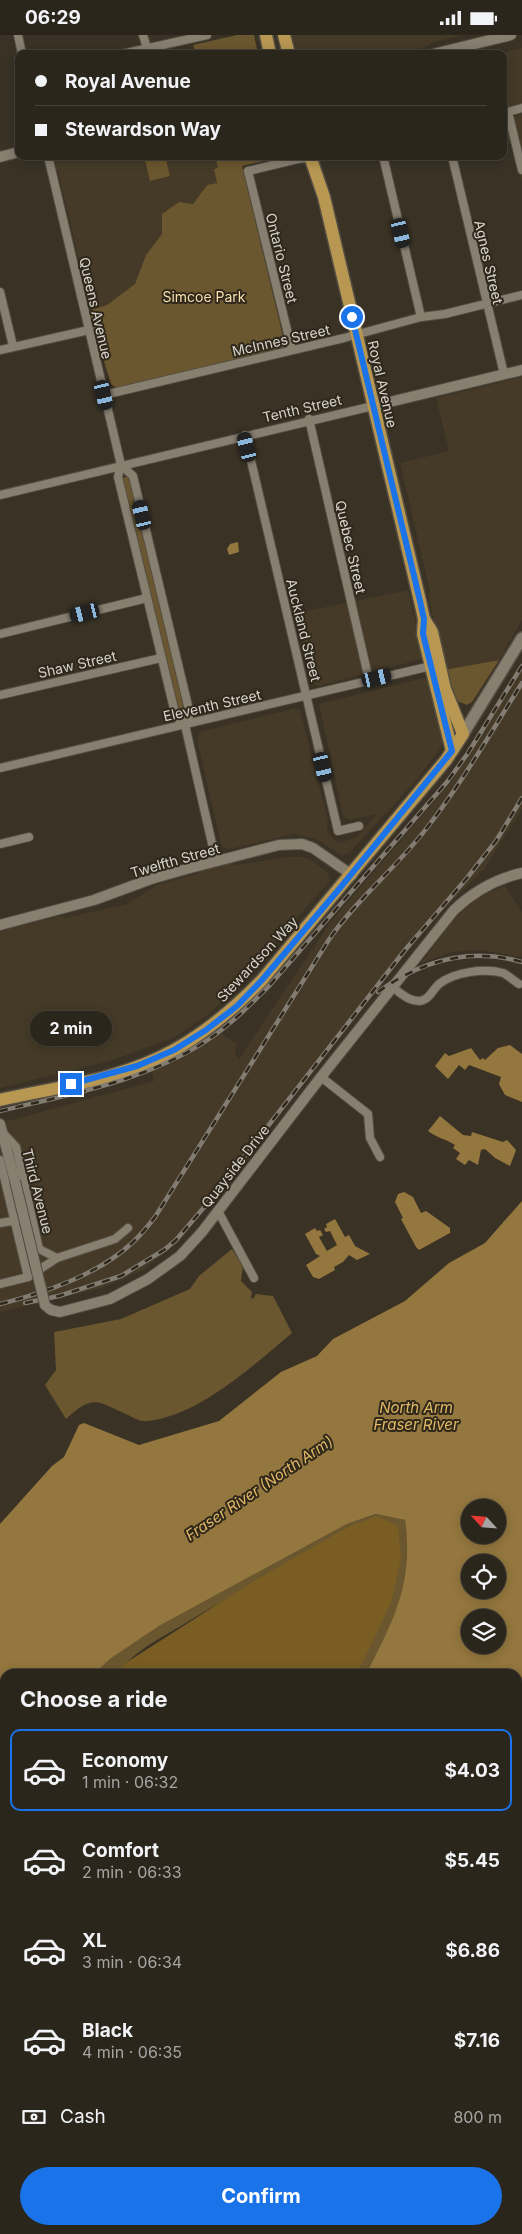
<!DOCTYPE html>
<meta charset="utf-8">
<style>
:root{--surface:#2b261c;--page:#332e25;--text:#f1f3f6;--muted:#a6a5a3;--line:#47433b;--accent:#1a73e8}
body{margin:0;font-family:Inter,sans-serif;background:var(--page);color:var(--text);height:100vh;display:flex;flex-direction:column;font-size:19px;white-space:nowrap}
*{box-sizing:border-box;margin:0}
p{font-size:16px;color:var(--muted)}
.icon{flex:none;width:28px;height:28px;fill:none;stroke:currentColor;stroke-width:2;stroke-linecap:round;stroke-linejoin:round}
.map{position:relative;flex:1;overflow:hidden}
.panel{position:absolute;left:0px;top:1634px;width:522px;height:566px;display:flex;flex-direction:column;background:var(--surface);border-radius:15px 15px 0 0;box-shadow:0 2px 12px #0003,0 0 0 1px var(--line)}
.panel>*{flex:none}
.top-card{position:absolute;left:15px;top:15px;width:492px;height:110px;border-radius:10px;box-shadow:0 2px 12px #0003,0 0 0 1px var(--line);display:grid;align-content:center;height:110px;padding:0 20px;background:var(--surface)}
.needle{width:32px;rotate:296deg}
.fabs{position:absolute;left:461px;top:1464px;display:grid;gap:10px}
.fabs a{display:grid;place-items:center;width:45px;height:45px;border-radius:50%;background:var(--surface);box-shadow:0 2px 12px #0003,0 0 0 1px var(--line);font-size:25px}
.end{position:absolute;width:22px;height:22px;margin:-11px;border:6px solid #1a73e8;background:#fff;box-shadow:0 0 0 2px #fff}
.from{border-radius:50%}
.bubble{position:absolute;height:35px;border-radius:18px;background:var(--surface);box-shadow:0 2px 12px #0003,0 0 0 1px var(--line);font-size:16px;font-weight:700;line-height:35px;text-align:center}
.car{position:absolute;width:15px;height:30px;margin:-15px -8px;border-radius:6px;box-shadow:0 0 4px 1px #0007;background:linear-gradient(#222 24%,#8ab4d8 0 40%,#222 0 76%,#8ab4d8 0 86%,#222 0)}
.top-card b{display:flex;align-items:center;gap:18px;height:48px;font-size:19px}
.top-card b+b{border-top:1px solid var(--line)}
.top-card i{width:12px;height:12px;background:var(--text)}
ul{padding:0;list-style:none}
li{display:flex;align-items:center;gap:15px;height:82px;margin:0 10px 8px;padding:0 10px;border:2px solid transparent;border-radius:10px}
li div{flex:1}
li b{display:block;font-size:19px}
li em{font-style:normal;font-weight:700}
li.current{border-color:var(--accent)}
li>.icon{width:45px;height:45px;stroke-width:1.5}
h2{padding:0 20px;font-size:22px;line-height:60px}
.pay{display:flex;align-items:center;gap:12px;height:55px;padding:0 20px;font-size:19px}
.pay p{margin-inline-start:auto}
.cta{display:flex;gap:10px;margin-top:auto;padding:10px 20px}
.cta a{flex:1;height:58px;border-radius:30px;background:var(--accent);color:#fff;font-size:20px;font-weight:700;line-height:58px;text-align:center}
.status{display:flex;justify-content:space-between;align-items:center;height:35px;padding:0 25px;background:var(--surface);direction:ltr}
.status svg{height:14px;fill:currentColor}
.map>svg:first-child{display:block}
.built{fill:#443a27}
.green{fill:#6b572f}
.forest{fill:#795d23}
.water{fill:#94773e;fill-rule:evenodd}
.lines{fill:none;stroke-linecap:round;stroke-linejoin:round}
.minor-casing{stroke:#544e42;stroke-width:10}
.tertiary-casing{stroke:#544e42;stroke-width:12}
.secondary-casing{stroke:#544e42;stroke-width:14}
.primary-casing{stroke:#544e42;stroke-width:15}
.minor{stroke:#877f70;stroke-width:8}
.tertiary{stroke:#877f70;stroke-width:10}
.secondary{stroke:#877f70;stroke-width:11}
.primary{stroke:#b79752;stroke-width:12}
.rail-casing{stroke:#827c72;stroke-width:4.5}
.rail{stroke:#2f281b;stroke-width:2.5;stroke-dasharray:8;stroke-linecap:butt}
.tertiary-bridge-casing{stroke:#544e42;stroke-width:12;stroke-linecap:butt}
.tertiary-bridge{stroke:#877f70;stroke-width:10}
.route{stroke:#1a73e8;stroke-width:6}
.labels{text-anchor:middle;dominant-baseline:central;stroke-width:4;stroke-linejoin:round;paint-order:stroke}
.street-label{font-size:14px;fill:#d8d4cc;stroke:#2f281b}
.park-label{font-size:14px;fill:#f8dfaf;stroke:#2f281b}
.water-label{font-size:15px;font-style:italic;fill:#e2b964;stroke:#2f281b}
</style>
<div class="status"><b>06:29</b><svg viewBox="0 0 49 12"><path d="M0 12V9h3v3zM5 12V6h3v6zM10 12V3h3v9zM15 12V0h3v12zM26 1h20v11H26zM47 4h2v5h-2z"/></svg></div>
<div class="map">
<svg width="522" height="2199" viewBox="0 0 522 2199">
<rect width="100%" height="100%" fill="#393225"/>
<!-- built -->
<g class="built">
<path d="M289 0H463L431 8 427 12 413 15 405 14 384 19H294Z"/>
<path d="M522 13V69L504 73V19H499Z"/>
<path d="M522 79V147L513 108 504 110V82H513Z"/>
<path d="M54 121H215L218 133 214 134 217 148 207 150 193 169 179 167 162 199 146 220 135 249 107 270 91 275 58 136 54 132Z"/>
<path d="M522 342V585L499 625 444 635 429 563 430 556 400 428 449 416 436 363Z"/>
<path d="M408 555 423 619 422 624 319 651 312 649 297 578Z"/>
<path d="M522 636V774L485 833 432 886 178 1208 143 1235 102 1253 0 1277V1088L154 1046 152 1036 172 1029 221 998 237 1009 235 1019 239 1024 331 886 451 747Z"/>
<path d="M423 643 428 644 442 696 443 706 440 714 414 748 349 818 345 820 339 819 316 804 294 799 230 814 224 813 221 809 197 705 199 697 296 673 300 675 328 785 327 797 338 808 355 803 377 779 350 785 343 781 319 669Z"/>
<path d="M289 822H302L313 826 327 837 330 846 265 918 243 948 210 978 175 1002 110 1026 0 1053V896L61 881 65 883 127 869 157 850 197 839 202 835 232 828 236 830Z"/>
<path d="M505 851 522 877V922L479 915H470L448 918 420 929 457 881 472 867 487 858Z"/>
<path d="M522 1865V2137L518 2144V1873Z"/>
<path d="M349 2195H491L488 2199H336L338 2196Z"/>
</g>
<!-- green -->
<g class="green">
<path d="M237 0H254L258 19H196L193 10Z"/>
<path d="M144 121H165L170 141 150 146Z"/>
<path d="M215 121H286L242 131 285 310 282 313 116 353 111 349 99 310 96 308 89 283 91 275 107 270 135 249 146 220 162 199V179L179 167 193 169 207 150 217 148 214 134 218 133Z"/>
<path d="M129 441 186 678 179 680 122 443Z"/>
<path d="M499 625 472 667 467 670 457 666 444 635Z"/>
<path d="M232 1214 243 1231 241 1246 252 1257 251 1263 253 1264 256 1259 273 1261 292 1298C254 1330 199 1381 148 1386 141 1387 136 1384 130 1381 99 1368 95 1357 66 1384L45 1350 56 1335 54 1297 121 1284 190 1254 199 1241Z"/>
<path d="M377 1479 405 1485C407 1501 410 1518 407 1535 402 1571 383 1606 366 1639H357L363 1623 348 1492C294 1526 238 1556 184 1589 161 1603 132 1617 117 1639H94L110 1624 159 1591 347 1489Z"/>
<path d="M5 1727V1783L0 1791V1734Z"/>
</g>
<!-- forest -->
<g class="forest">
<path d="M377 1481 398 1491 401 1523 391 1568 357 1639H117L124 1629 249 1549 348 1492Z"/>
<path d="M5 1783V2195H30L28 2199H0V1791Z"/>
</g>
<!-- water -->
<g class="water">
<path d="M238 507 239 517 229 520 227 514 230 509Z"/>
<path d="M510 1010 522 1019V1067L505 1060 499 1049 501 1042 469 1030 465 1035 459 1030 448 1044 435 1031 445 1018 449 1021 471 1013 480 1025 483 1023 485 1025 498 1013Z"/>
<path d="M440 1081 463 1100 471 1101 472 1097 503 1107 507 1105 516 1115 510 1131 495 1123 485 1114 481 1115 478 1130 469 1125 465 1130 456 1124 460 1118 453 1113 455 1110C446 1104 437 1103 428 1096Z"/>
<path d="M404 1157 413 1162 421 1178 426 1176 450 1193V1198L419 1215 416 1212 401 1184 403 1183 395 1167 398 1159Z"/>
<path d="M522 1166V1818L518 1825V1639H366C394 1584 414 1548 405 1485L376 1479 347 1489 159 1591 110 1624 94 1639H5V1727L0 1734V1489L52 1431 64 1422 79 1390 84 1388 139 1410 219 1386 281 1337 317 1321 333 1304 405 1266 449 1228 485 1208ZM498 1472V1500H470V1472ZM470 1528H498V1555H470ZM498 1582V1610H470V1582Z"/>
<path d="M335 1184 345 1202 349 1200 355 1211 370 1219 357 1225 349 1220 343 1227 334 1232 335 1235 319 1244 313 1242 306 1230 320 1221 316 1219 305 1199 315 1193 317 1196 320 1195 323 1200 319 1202 327 1216 337 1210 330 1196 326 1197 324 1194 327 1192 326 1189Z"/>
<path d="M38 2195H314L312 2199H35Z"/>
</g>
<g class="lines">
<defs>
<g id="minor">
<path d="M18 0 22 19"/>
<path d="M143 0 147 13"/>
<path d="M122 19 207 0"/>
<path d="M508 77 522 135"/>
<path d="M504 78 522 73"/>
<path d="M48 121 121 430 118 442 176 682 185 690 216 826"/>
<path d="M383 121 421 282"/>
<path d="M452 121 504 339"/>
<path d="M0 257 13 311"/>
<path d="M0 315 89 295"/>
<path d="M292 315 248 136 298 124 324 121"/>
<path d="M104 360 344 303 421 282 445 279 522 260"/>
<path d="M309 384 369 645"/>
<path d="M245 400 338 796 359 791"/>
<path d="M121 430 133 441 190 679 185 690"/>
<path d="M0 460 373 371"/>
<path d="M0 599 147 563"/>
<path d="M0 660 161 623"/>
<path d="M0 733 431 631"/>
<path d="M0 809 29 802"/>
<path d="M392 952C401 958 408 966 419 966 430 965 432 955 439 949 454 937 484 933 503 938 508 940 514 946 519 949"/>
<path d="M321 1042 368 1079 370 1103 380 1122"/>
<path d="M4 1099 16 1112 39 1214 57 1223"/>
<path d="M0 1125 28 1242"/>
<path d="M218 1176 254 1243"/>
<path d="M0 1188 18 1185"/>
<path d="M0 1249 28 1242 57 1223 115 1204 128 1193"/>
<path d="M518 2176 522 2168"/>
<path d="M518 2184 522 2186"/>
<path d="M504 2199 506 2195"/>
</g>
<g id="tertiary">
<path d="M433 19 511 0"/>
<path d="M0 122 19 117"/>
<path d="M373 371 522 335"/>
<path d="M0 890 94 865 151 844 190 833 279 810 302 809 313 813 352 840"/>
<path d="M0 1089 15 1146"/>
<path d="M45 1270 51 1275 60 1277 110 1264 148 1244 180 1221 202 1197 321 1042 454 875C474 856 495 844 522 838"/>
</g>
<path id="secondary" d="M463 699 522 603"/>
<g id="primary">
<path d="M266 0 270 19"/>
<path d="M284 0 289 19"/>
<path d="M310 121 324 162 420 566 424 584 423 599 452 716"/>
<path d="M0 1065C58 1052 124 1044 176 1014 209 995 236 972 262 945L446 725 463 699 445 654 432 597 424 584"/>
</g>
</defs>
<!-- minor casing -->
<use href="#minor" class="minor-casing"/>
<!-- tertiary casing -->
<use href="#tertiary" class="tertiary-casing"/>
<!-- secondary casing -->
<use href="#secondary" class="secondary-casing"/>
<!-- primary casing -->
<use href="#primary" class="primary-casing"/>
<!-- minor -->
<use href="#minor" class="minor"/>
<!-- tertiary -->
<use href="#tertiary" class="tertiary"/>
<!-- secondary -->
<use href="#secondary" class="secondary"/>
<!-- primary -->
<use href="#primary" class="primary"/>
<defs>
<g id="rail">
<path d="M378 957C421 926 470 912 522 927"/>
<path d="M0 1076C71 1059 147 1046 209 1004 231 989 250 970 269 951L447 747 468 718 522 631"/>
<path d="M25 1268 59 1261 121 1241 164 1215 176 1205 212 1163 405 915 467 843 496 806 522 763"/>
<path d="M0 1269C44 1258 99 1239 132 1208 141 1200 148 1191 155 1182L330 903C358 863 396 833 426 794 462 748 491 697 522 648"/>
<path d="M518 2160 522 2153"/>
<path d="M494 2199 496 2195"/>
</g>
</defs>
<!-- rail casing -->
<use href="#rail" class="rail-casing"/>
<!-- rail -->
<use href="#rail" class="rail"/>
<defs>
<path id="tertiary-bridge" d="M15 1146 45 1270"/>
</defs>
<!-- tertiary-bridge casing -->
<use href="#tertiary-bridge" class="tertiary-bridge-casing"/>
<!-- tertiary-bridge -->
<use href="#tertiary-bridge" class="tertiary-bridge"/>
</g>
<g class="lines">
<!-- route -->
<path class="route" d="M71 1049 137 1031 174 1015 206 995 237 971 262 945 340 853 452 716 423 599 424 584 420 566 352 282"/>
</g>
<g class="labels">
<!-- street labels -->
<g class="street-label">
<text transform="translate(282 223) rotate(76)">Ontario Street</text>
<text transform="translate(489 227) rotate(77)">Agnes Street</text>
<text transform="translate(96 273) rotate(77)">Queens Avenue</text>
<text transform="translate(281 305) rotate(-13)">McInnes Street</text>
<text transform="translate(383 349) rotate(77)">Royal Avenue</text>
<text transform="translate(302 373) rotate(-13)">Tenth Street</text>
<text transform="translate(351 512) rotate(77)">Quebec Street</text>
<text transform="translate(304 595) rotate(76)">Auckland Street</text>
<text transform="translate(77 629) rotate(-13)">Shaw Street</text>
<text transform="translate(212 670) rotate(-13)">Eleventh Street</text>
<text transform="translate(175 825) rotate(-16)">Twelfth Street</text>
<text transform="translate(257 924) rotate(-47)">Stewardson Way</text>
<text transform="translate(235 1131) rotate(-52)">Quayside Drive</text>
<text transform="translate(38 1156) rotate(76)">Third Avenue</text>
</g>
<!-- park labels -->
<g class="park-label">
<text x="204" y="261">Simcoe Park</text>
</g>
<!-- water labels -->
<g class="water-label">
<text x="416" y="1372">North Arm<tspan x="416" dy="17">Fraser River</tspan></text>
<text transform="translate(259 1453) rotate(-34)">Fraser River (North Arm)</text>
</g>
</g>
</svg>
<div class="fabs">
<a><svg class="needle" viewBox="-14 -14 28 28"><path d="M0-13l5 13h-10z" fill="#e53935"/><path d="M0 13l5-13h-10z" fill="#a6a5a3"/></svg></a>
<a><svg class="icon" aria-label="locate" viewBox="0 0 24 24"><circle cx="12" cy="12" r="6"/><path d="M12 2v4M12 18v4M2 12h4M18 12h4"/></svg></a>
<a><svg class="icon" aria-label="layers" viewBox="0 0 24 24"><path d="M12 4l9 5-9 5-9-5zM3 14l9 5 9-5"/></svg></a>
</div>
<i class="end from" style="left:352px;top:282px"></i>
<i class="end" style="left:71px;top:1049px"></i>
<div class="bubble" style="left:30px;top:976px;width:82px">2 min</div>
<i class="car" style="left:401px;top:198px;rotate:167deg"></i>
<i class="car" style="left:104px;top:360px;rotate:167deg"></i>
<i class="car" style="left:247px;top:412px;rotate:346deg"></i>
<i class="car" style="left:142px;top:480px;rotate:347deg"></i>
<i class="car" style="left:85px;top:578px;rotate:256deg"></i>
<i class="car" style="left:377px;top:643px;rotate:77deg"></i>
<i class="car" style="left:323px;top:732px;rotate:167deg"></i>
<div class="top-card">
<b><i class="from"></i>Royal Avenue</b>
<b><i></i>Stewardson Way</b>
</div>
<section class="panel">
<h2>Choose a ride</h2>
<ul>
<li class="current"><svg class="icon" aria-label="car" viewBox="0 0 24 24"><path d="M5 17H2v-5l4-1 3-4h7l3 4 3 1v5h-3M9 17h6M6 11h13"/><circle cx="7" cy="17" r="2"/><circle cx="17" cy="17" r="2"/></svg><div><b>Economy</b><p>1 min · 06:32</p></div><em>$4.03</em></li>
<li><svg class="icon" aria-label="car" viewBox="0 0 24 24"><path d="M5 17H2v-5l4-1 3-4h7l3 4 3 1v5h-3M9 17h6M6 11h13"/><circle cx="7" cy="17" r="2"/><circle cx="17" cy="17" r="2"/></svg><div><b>Comfort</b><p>2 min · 06:33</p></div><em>$5.45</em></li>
<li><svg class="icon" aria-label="car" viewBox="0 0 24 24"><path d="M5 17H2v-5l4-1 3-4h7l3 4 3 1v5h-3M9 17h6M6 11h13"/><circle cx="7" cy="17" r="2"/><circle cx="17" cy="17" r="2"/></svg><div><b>XL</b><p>3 min · 06:34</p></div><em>$6.86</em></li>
<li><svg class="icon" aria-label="car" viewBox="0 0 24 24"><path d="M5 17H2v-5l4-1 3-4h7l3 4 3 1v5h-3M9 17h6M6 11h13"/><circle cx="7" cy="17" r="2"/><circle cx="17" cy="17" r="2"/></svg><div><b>Black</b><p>4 min · 06:35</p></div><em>$7.16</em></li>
</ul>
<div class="pay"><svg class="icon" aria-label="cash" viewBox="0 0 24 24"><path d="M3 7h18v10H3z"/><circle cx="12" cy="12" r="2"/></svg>Cash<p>800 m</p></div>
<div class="cta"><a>Confirm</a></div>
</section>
</div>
